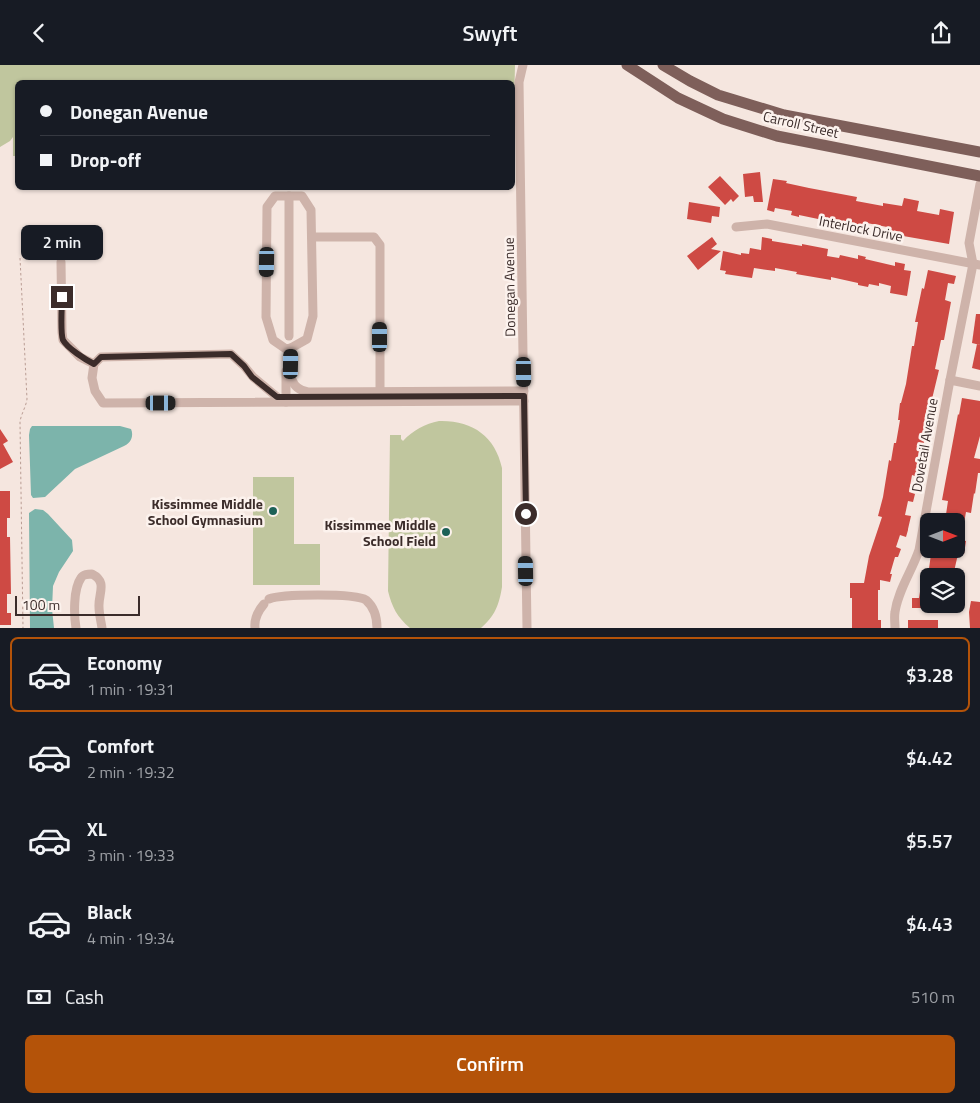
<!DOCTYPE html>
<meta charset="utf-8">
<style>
:root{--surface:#171b24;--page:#20242c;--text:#f1f3f6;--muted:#9ea1a6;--line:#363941;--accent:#b45309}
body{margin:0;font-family:"Titillium Web",sans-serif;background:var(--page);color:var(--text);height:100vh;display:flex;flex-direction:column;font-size:19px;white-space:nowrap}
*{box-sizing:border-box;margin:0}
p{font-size:16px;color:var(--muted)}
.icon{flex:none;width:28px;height:28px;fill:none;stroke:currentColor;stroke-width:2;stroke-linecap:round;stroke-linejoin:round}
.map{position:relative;height:563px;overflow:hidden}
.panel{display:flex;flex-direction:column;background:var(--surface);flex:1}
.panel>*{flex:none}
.hud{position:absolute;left:15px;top:15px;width:500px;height:110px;border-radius:8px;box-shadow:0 1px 4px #0004;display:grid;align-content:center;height:110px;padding:0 25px;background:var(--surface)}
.needle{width:32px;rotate:90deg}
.fabs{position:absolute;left:920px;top:448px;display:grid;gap:10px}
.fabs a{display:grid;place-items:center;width:45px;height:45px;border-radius:8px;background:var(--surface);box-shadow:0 1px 4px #0004;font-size:25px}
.scale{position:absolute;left:15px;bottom:12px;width:125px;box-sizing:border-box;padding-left:5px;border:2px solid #3b2c2a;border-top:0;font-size:14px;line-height:18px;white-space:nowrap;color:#3b2c2a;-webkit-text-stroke:4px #fcf2ed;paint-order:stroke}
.end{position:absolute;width:22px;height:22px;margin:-11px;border:6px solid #3b2c2a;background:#fff;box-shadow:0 0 0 2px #fff}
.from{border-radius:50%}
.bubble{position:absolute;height:35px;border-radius:8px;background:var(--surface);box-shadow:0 1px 4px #0004;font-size:16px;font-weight:600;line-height:35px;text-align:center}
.car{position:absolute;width:15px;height:30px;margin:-15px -8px;border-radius:6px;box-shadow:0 0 4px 1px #0007;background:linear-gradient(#222 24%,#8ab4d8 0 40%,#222 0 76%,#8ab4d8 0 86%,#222 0)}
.hud b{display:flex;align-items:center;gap:18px;height:48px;font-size:19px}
.hud b+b{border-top:1px solid var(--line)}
.hud i{width:12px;height:12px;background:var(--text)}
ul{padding:9px 0 0;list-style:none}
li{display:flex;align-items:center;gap:15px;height:75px;margin:0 10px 8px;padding:0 15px;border:2px solid transparent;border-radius:8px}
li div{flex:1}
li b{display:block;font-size:19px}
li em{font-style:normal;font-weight:600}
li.active{border-color:var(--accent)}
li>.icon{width:45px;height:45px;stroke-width:1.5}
.pay{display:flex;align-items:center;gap:12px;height:55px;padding:0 25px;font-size:19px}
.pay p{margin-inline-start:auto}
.cta{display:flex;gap:10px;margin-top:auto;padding:10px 25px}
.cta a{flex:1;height:58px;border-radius:8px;background:var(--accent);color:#fff;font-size:20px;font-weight:600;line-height:58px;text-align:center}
header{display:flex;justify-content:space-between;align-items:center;height:65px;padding:0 25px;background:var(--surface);font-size:22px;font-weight:600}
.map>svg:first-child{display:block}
.green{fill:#c0c69e}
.water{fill:#7cb4ab}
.building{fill:#ce4a44}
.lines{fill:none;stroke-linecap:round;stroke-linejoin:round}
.path{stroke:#ba9d94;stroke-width:1;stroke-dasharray:2.5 2.5;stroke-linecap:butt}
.minor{stroke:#ceb3aa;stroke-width:9}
.major{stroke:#7e5f5a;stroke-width:11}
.route{stroke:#3b2c2a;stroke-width:6}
.poi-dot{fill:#1c6157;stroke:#fcf2ed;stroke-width:2}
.labels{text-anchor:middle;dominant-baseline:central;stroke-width:5;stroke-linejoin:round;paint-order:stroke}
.street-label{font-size:14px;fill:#3b2c2a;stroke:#fcf2ed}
.poi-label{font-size:14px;font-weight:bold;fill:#3b2c2a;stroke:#fcf2ed;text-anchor:end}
</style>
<header><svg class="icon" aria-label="back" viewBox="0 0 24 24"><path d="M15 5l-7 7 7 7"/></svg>Swyft<svg class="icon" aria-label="share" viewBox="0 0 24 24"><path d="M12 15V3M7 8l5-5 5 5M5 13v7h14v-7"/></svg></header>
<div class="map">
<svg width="980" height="563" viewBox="0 0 980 563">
<rect width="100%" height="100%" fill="#f5e6df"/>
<!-- green -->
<g class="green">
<path d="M0 0H515L513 83 512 18H18L17 91H13V72L10 76 0 82Z"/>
<path d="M439 356C472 355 495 371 502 403V522C499 540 495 551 481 563H410C397 552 392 542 388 526L390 370H401V374L403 376C413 365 425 359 439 356Z"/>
<path d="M253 412H294V479H320V520H253Z"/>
</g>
<!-- water -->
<g class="water">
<path d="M32 361H120L131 364C134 371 131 378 124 381L75 404 45 432 33 433 31 430 29 370 30 364Z"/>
<path d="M35 444 43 445 48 449 72 475 73 486 59 507 53 521 52 544 54 563H30L29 448Z"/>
</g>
<!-- building -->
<g class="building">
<path d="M760 107 763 137H754L753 131 745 132 743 109Z"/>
<path d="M720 111 739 131 733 137 731 134 725 140 708 122Z"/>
<path d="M773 114 787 116 786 118 809 123 857 132 856 136 883 141V138L902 141 904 133 919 136 917 146 939 150 940 144 954 147 949 179 886 168 887 162 867 158 866 164 799 150V152L791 150 792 146 775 143 774 147 767 145Z"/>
<path d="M689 137 720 142 719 152 712 151 711 158 687 154Z"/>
<path d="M712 172 717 179 711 184 721 186 698 205 687 191Z"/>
<path d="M762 172 772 174V176L802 181V179L828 184 827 191 839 193 840 190 858 194V190L866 192 865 194 895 201V197L905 199 904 205 911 206 907 231 890 228 891 221 879 218V221L869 219 868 222 858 220V218L831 212V215L796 209 797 207 775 203V206L754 203 752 213 725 209 726 206 720 205 723 186 741 190V188L749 189 750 183 761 185Z"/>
<path d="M928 205 956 211 954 219 948 218 945 235 951 237 944 275H941L935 304 939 305 932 334 930 352H928L923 383H924L918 412 912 410 909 427 915 429 913 437 908 436 905 450 911 451 908 464V465L906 472 900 470 896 482 901 484 898 492H895L890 509H892L890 517 880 515V525H878V555H881V563H852V533H850V518H864L869 491 882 452 878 451 883 432 889 395 891 396 894 378H896L900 355H898L900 338H901L906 319 912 281H914L918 257H915L922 223 924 224Z"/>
<path d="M976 249H980V280L972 278Z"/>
<path d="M977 279 980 280V305L972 303Z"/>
<path d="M962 333 980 336V371L974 393 980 394V408H978L975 429 974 428 971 448 966 447 961 475 966 476 964 489H958L953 511H928L931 489H936V484H956V456H945L948 436 942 435 958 349 959 350Z"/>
<path d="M0 364 8 376 3 379 13 397 0 404Z"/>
<path d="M0 426H10V453H7V472H10L11 529H7V548H11V560H0Z"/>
<path d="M922 514 929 515V543H912V533H919Z"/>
<path d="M971 536 980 537V563H970L969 547Z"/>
<rect x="908" y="555" width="30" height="8"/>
</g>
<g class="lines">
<!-- path -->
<path class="path" d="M20 193 27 334C26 342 21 349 20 357L23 563"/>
<!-- minor -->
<g class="minor">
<path d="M523 0 519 17 527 563"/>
<path d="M275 131H302L311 145 313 251 307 274 291 283 286 284 273 275 266 252 267 142Z"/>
<path d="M736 162 767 159 980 200"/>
<path d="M312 172H374L380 180V331"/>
<path d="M61 197 62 267 63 275 80 292 94 299"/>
<path d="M289 271V131"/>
<path d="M291 283C291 301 285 323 308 327L524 326"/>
<path d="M950 315 980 321"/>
<path d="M277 332 253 312 244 301 231 289 101 292 94 299 92 313 95 326 103 338 524 336"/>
<path d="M286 337V306"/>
<path d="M269 534C281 529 355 528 366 535 374 542 377 553 377 563"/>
<path d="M76 563C74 551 73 524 81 513 83 509 88 509 92 509 108 517 98 529 99 542 99 549 101 556 102 563"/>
<path d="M255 563C254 554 258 546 264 539"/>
<path d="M895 563C895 558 894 552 895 547 898 525 912 506 919 485L950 315 973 199 969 178 980 119"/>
</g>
<!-- major -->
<g class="major">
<path d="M627 0 678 33 723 54 777 71 980 111"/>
<path d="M663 0 690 16 718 30 784 50 980 87"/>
</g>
</g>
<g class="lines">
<!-- route -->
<path class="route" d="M62 232C62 241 60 268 63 275 67 283 86 295 94 299L101 292 231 289 244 301 252 312 277 332 524 331 526 449"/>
</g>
<!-- markers -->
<g class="poi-dot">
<circle cx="273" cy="446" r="5"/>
<circle cx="446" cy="467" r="5"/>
</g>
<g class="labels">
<!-- street labels -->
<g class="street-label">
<text transform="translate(801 59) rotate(13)">Carroll Street</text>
<text transform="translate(861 163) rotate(11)">Interlock Drive</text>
<text transform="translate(509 222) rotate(-91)">Donegan Avenue</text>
<text transform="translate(924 380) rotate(-80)">Dovetail Avenue</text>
</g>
<!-- poi labels -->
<g class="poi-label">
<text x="263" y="438">Kissimmee Middle<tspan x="263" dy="16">School Gymnasium</tspan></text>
<text x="436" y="459">Kissimmee Middle<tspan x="436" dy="16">School Field</tspan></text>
</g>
</g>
</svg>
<div class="fabs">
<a><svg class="needle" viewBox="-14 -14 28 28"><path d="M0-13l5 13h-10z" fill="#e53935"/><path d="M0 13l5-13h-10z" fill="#9ea1a6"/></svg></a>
<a><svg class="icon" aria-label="layers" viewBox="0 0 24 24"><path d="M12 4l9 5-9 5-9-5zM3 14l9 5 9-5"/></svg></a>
</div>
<div class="scale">100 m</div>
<i class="end from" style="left:526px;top:449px"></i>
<i class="end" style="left:62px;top:232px"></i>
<div class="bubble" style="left:21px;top:160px;width:82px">2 min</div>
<i class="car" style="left:267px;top:197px;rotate:181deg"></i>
<i class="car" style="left:380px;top:272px;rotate:0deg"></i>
<i class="car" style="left:291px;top:299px;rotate:1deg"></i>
<i class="car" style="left:524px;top:307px;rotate:179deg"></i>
<i class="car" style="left:161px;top:338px;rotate:90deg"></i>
<i class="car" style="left:526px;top:506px;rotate:359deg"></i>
<div class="hud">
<b><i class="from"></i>Donegan Avenue</b>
<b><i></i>Drop-off</b>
</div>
</div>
<section class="panel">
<ul>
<li class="active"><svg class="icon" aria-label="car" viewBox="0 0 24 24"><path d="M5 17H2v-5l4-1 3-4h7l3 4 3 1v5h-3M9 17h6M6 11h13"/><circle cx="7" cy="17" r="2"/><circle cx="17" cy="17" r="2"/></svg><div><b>Economy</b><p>1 min · 19:31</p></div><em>$3.28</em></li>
<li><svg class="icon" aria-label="car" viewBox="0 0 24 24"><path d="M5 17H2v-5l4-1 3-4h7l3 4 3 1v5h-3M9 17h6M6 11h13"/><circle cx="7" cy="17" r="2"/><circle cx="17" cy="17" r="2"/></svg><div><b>Comfort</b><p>2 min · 19:32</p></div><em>$4.42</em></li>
<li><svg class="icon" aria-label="car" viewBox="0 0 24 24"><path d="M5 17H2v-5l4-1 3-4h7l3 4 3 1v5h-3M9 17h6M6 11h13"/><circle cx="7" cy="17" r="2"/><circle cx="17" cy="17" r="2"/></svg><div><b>XL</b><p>3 min · 19:33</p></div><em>$5.57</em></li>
<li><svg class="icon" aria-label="car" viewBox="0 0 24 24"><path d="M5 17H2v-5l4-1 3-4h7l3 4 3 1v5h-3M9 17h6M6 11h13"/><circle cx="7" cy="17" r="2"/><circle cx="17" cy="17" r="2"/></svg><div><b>Black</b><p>4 min · 19:34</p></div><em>$4.43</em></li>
</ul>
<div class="pay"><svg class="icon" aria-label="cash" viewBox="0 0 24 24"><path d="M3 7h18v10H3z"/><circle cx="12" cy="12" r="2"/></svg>Cash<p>510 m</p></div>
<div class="cta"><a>Confirm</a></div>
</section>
